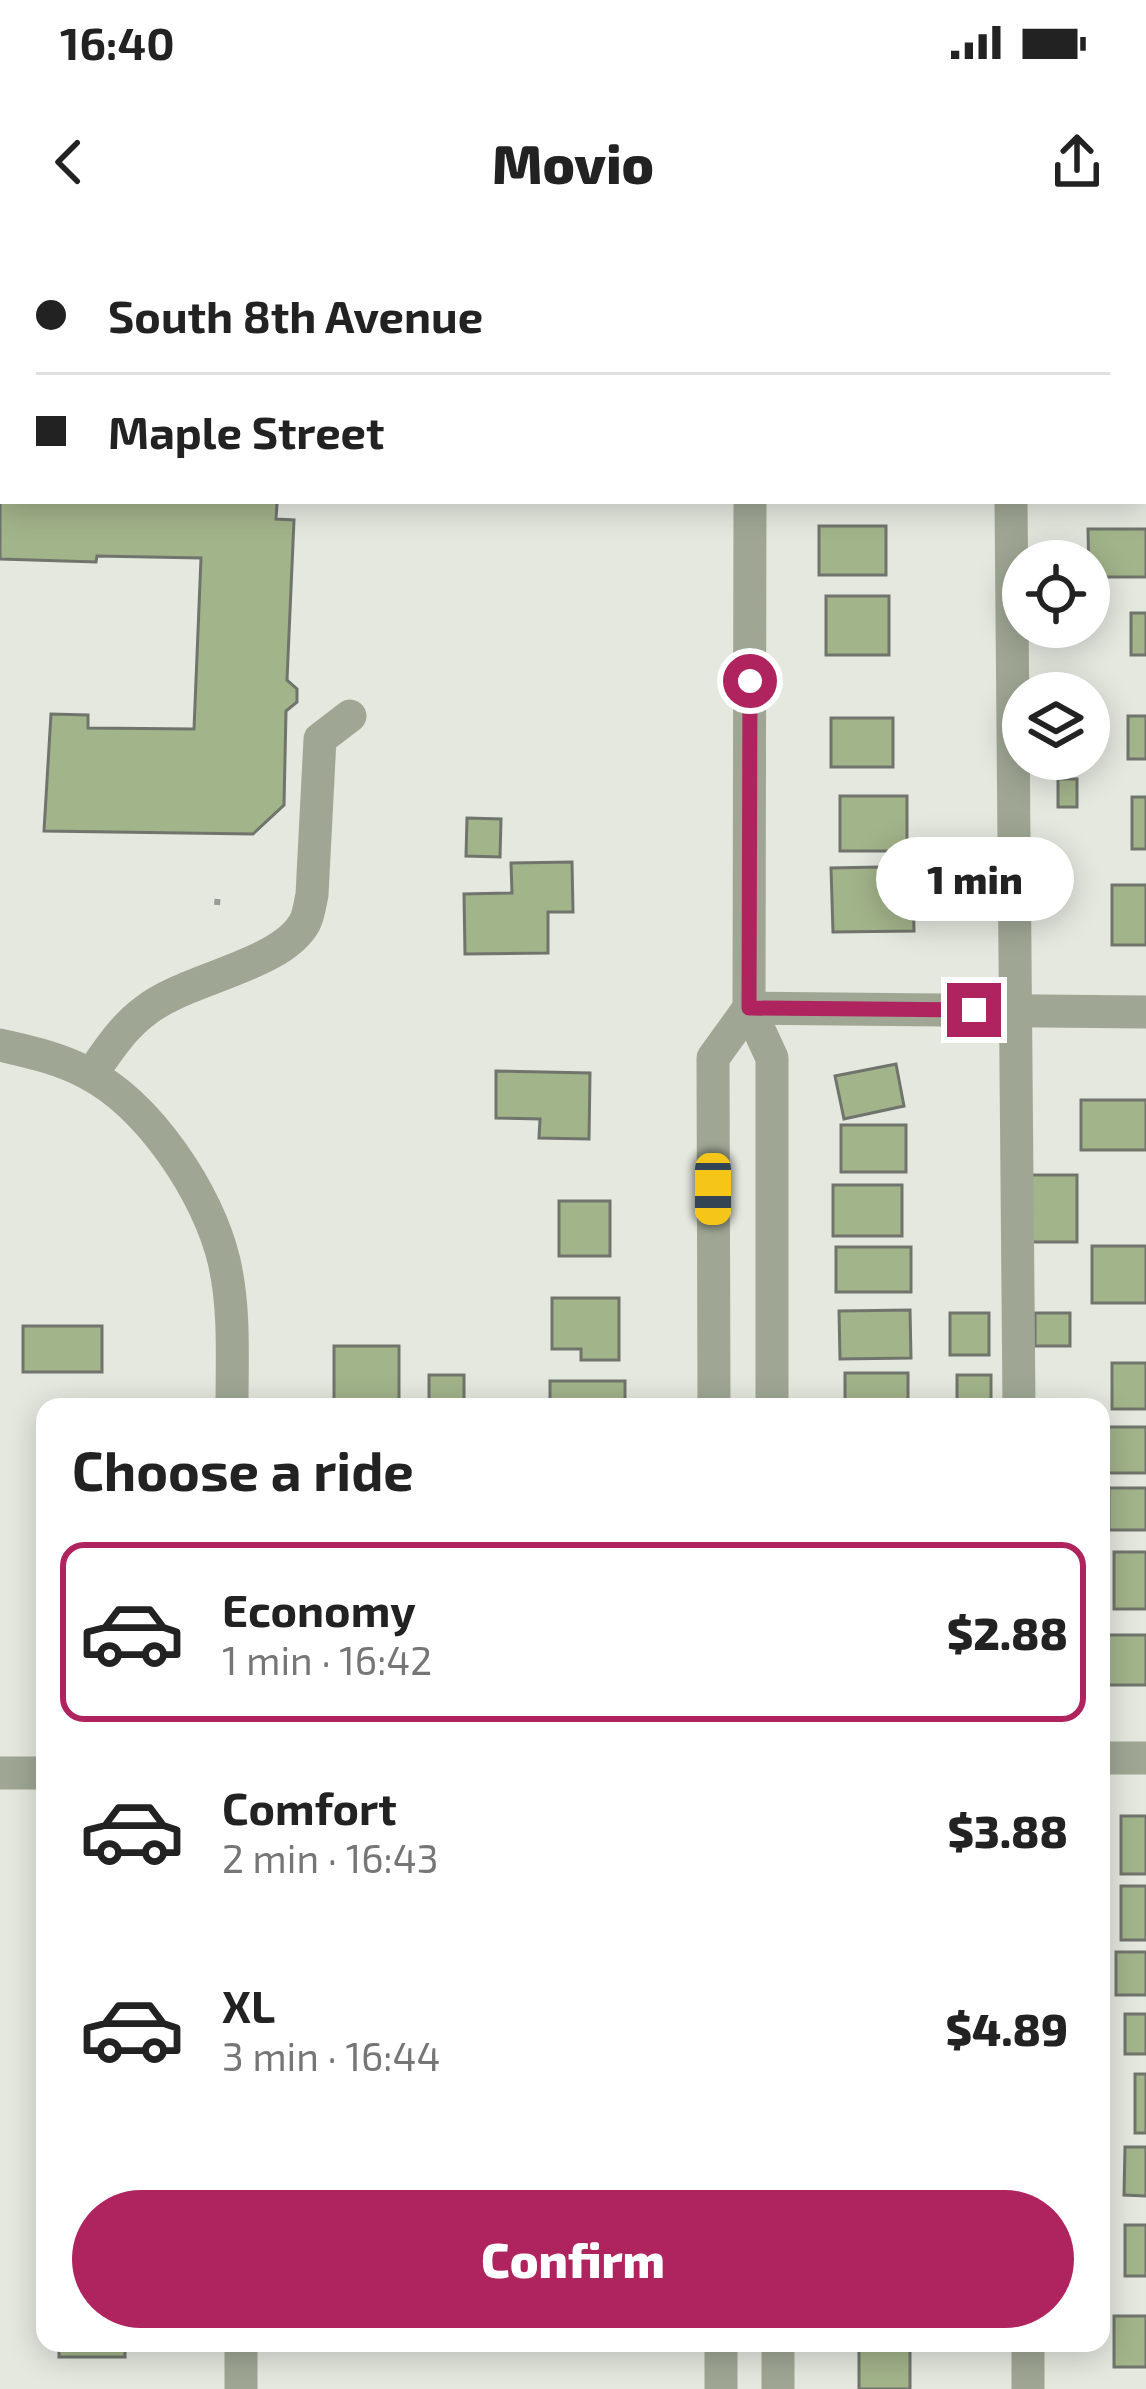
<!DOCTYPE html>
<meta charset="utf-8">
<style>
:root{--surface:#fff;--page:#f2f2f2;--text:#222;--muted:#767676;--line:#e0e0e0;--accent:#af235e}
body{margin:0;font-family:"Exo 2",sans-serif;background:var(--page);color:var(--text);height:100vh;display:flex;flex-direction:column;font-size:45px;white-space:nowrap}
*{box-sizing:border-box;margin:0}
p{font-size:39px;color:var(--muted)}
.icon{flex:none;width:66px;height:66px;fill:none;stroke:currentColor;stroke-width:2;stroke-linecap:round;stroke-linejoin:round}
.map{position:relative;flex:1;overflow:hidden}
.side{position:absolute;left:36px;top:1158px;width:1074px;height:954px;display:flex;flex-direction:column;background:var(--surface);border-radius:24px;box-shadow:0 6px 30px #0003}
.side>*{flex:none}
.banner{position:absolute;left:0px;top:0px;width:1146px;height:264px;box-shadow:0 6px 30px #0003;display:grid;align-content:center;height:264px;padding:0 36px;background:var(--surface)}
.controls{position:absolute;left:1002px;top:300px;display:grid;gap:24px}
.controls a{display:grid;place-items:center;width:108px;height:108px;border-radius:50%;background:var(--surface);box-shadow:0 6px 30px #0003;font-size:60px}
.end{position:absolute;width:54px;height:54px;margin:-27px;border:15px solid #af235e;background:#fff;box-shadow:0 0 0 6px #fff}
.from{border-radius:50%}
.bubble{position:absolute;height:84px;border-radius:42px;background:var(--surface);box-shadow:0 6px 30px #0003;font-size:39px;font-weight:800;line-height:84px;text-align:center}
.car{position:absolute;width:36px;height:72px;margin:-36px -18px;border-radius:15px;box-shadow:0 0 9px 3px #0007;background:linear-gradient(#f5c518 24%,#345 0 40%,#f5c518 0 76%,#345 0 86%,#f5c518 0)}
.banner b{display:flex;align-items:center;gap:42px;height:114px;font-size:45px}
.banner b+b{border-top:3px solid var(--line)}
.banner i{width:30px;height:30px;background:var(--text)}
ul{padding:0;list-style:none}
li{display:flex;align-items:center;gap:36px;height:180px;margin:0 24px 18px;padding:0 12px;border:6px solid transparent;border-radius:24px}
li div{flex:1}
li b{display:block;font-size:45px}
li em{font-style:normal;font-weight:800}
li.active{border-color:var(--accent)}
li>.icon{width:108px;height:108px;stroke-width:1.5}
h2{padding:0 36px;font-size:54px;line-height:144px}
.primary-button{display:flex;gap:24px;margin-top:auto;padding:24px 36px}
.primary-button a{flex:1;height:138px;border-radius:72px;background:var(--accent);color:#fff;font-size:48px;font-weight:800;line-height:138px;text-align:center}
.status{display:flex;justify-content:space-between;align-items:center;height:84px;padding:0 60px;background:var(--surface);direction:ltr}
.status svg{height:33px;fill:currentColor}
header{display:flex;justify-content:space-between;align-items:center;height:156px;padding:0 36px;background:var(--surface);font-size:54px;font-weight:800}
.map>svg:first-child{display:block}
.building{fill:#a2b48a;stroke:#70746c;stroke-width:3}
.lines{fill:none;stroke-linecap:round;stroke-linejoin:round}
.path{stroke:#999c96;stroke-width:6;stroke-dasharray:6 6;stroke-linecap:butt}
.minor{stroke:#9fa794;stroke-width:33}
.route{stroke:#af235e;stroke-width:15}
</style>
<div class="status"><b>16:40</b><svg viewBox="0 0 49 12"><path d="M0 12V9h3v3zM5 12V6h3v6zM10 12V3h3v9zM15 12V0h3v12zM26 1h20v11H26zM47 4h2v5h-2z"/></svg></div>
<header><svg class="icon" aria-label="back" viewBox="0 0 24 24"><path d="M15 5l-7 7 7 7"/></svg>Movio<svg class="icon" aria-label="share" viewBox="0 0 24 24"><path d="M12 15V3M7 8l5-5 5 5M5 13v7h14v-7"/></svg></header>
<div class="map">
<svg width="1146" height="2149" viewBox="0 0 1146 2149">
<rect width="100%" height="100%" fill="#e4e8df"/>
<!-- building -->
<g class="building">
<path d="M0 211H3V261H274L277 264 276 279 294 280 287 440 297 449V462L286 471 284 565 253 594 44 591 51 474 88 475V488L194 489 201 318 97 316 96 322 0 319Z"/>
<rect x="819" y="286" width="67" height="49"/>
<path d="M1088 289H1146V337H1089Z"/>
<rect x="826" y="356" width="63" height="59"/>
<rect x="1131" y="373" width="15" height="42"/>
<rect x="1128" y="476" width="18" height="43"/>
<rect x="831" y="478" width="62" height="49"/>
<rect x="1058" y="539" width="19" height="28"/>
<rect x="840" y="556" width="67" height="55"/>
<rect x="1132" y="557" width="14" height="52"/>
<path d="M467 578 501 579 500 617 466 616Z"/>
<path d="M572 622 573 672H548V713L465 714 464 654 512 653 511 623Z"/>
<path d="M879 627V638H913L914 691 833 692 831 628Z"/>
<rect x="1112" y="645" width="34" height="60"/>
<path d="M896 824 904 866 844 879 835 836Z"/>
<path d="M496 831 590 833 589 899 539 898 540 879 496 878Z"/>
<rect x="1081" y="860" width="65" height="50"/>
<rect x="841" y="885" width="65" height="47"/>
<rect x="1022" y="935" width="55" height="67"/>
<rect x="833" y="945" width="69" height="51"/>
<rect x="559" y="961" width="51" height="55"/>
<rect x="1092" y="1006" width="54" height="57"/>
<rect x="836" y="1007" width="75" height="45"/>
<path d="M552 1058H619V1120H581V1109H552Z"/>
<path d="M910 1070 911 1118 840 1119 839 1071Z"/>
<rect x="950" y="1073" width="39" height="42"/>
<rect x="1035" y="1073" width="35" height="33"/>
<rect x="23" y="1086" width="79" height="46"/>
<rect x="334" y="1106" width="65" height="61"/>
<rect x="1112" y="1123" width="34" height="46"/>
<rect x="845" y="1133" width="63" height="34"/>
<rect x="429" y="1135" width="35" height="32"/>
<rect x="957" y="1135" width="34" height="28"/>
<rect x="550" y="1141" width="75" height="26"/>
<rect x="1101" y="1187" width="45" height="46"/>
<rect x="1109" y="1248" width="37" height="42"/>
<rect x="1114" y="1312" width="32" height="57"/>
<rect x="1101" y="1395" width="45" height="50"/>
<rect x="1121" y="1576" width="25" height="58"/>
<rect x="1121" y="1646" width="25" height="54"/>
<rect x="1116" y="1712" width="30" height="43"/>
<rect x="1125" y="1774" width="21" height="40"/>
<rect x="1135" y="1834" width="11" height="59"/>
<path d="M1125 1907H1146V1956L1124 1955Z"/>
<rect x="1125" y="1985" width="21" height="51"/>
<rect x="1114" y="2076" width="32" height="51"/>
<rect x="59" y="2103" width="66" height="14"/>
<rect x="859" y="2103" width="51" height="46"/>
</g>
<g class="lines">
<!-- path -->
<path class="path" d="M217 665 218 655"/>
<!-- minor -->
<g class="minor">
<path d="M635 0 659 3"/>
<path d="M750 0V3"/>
<path d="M1008 0V3"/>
<path d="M1143 32H1146"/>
<path d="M750 261 749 768 772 818V1167"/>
<path d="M1011 261 1019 1167"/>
<path d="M749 768 1146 772"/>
<path d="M0 805C30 812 59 818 87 833 149 865 208 953 224 1021 235 1068 232 1118 232 1167"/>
<path d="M91 835C107 812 122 788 145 771 186 738 282 726 305 682 309 674 310 663 312 655L320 499 350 476"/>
<path d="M714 1167 713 818 749 768"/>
<path d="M1101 1518H1146"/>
<path d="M0 1533H45"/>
<path d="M241 2103V2149"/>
<path d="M721 2103V2149"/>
<path d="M778 2103V2149"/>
<path d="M1028 2103V2149"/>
</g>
</g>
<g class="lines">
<!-- route -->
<path class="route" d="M750 441 749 768 974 770"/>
</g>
</svg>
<div class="controls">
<a><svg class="icon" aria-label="locate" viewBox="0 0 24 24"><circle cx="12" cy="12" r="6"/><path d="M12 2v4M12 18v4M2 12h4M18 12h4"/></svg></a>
<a><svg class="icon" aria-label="layers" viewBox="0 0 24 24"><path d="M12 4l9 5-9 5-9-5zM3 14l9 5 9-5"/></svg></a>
</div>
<i class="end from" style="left:750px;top:441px"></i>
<i class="end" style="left:974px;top:770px"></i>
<div class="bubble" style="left:876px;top:597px;width:198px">1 min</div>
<i class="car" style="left:713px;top:949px;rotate:180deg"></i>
<div class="banner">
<b><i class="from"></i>South 8th Avenue</b>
<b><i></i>Maple Street</b>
</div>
<section class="side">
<h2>Choose a ride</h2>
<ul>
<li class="active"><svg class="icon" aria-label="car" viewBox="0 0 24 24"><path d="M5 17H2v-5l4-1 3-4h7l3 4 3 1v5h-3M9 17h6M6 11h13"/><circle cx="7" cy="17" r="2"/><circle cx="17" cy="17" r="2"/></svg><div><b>Economy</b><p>1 min · 16:42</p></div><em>$2.88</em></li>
<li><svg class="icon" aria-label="car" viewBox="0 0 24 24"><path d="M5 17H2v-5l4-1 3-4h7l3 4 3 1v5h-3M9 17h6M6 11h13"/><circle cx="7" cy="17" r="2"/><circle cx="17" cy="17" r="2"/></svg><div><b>Comfort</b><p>2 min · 16:43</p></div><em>$3.88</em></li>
<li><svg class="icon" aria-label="car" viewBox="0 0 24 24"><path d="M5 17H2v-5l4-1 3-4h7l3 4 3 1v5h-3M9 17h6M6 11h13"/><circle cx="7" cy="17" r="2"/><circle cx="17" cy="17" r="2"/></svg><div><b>XL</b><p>3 min · 16:44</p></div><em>$4.89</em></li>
</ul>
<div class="primary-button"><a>Confirm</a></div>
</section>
</div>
